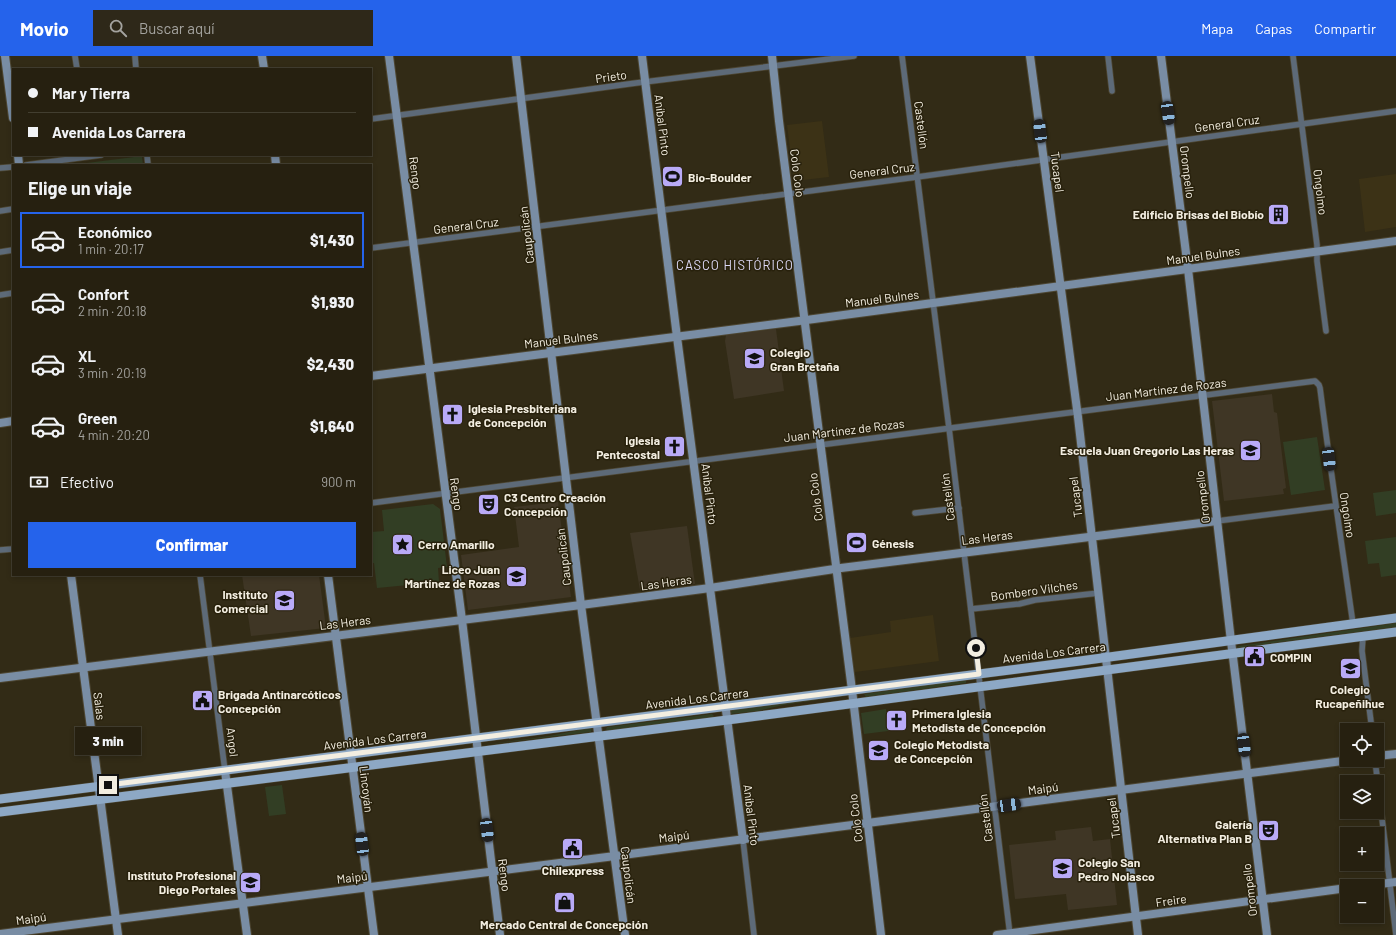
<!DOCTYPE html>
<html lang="es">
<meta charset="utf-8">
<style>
:root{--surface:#262010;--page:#2e2819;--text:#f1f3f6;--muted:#a4a39f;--line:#423e30;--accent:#2563eb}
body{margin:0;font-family:Barlow,sans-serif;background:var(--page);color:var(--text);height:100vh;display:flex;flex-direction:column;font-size:15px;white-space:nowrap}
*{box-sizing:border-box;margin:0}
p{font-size:13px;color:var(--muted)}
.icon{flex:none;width:22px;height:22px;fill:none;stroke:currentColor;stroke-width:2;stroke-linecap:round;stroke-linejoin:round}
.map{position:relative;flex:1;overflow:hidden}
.sheet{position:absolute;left:12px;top:108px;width:360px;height:412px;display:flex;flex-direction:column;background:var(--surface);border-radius:0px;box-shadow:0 2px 6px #0003,0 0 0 1px var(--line)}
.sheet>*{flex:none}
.top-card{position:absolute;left:12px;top:12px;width:360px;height:88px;border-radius:0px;box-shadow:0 2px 6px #0003,0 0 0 1px var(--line);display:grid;align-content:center;height:88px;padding:0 16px;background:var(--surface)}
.controls{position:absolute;left:1340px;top:667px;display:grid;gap:8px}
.controls a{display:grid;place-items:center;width:44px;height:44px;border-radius:0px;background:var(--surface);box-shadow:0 2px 6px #0003,0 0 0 1px var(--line);font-size:20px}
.end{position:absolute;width:18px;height:18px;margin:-9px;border:5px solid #f3eee1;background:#111;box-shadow:0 0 0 2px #111}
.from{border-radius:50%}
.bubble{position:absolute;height:28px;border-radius:0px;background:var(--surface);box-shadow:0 2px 6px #0003,0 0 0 1px var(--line);font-size:13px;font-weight:800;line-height:28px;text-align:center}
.car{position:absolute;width:12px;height:24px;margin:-12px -6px;border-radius:5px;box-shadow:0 0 3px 1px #0007;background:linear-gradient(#222 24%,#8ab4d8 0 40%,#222 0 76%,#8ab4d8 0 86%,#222 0)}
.top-card b{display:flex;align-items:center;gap:14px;height:38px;font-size:15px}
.top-card b+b{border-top:1px solid var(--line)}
.top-card i{width:10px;height:10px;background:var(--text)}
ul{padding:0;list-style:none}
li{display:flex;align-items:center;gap:12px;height:56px;margin:0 8px 6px;padding:0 8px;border:2px solid transparent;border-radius:0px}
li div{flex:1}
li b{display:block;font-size:15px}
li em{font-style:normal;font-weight:800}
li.active{border-color:var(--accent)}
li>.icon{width:36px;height:36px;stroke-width:1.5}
h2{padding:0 16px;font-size:18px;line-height:48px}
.pay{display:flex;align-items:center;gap:10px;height:44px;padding:0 16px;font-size:15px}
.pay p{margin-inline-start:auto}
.action{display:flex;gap:8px;margin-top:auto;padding:8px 16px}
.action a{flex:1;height:46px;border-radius:0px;background:var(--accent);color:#fff;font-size:16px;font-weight:800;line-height:46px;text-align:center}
header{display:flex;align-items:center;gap:24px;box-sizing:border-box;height:56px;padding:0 20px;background:var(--accent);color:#fff}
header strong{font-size:19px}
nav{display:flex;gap:22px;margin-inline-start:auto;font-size:14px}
.search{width:280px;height:36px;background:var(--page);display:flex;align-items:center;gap:10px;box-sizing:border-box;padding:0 14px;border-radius:0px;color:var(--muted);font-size:15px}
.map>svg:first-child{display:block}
.built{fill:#3c3216}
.education{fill:#3f3625}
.green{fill:#323e24}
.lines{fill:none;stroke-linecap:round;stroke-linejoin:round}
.street-casing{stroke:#4d4632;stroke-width:7}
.secondary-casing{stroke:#4d4632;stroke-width:10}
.primary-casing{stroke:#4d4632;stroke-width:10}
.street{stroke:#5d6a78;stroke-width:5.5}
.secondary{stroke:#798da4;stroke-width:8}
.primary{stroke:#8da8c5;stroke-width:9}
.route{stroke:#f3eee1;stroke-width:5}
.labels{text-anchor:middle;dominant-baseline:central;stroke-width:3;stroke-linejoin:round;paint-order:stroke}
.street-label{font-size:12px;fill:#f3eee1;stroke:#28210c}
.poi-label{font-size:12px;font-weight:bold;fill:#f3eee1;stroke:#28210c;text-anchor:start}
.neighbourhood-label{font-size:13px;letter-spacing:1px;fill:#ddd9f6;stroke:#28210c}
</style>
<header>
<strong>Movio</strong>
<div class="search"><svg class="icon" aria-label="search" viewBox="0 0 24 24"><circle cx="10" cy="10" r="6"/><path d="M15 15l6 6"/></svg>Buscar aquí</div>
<nav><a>Mapa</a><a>Capas</a><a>Compartir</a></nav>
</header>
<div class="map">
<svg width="1396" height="879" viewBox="0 0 1396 879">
<rect width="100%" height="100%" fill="#322b16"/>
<!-- built -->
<g class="built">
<path d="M822 65 829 121 794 125 787 69Z"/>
<path d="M1396 118V171L1365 176 1359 123Z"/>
<path d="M933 559 939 605 855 616 850 582 891 576 890 565Z"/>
</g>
<!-- education -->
<g class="education">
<path d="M776 273 784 335 734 343 725 285 726 279Z"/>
<path d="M1272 338 1274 356 1277 357 1286 432 1283 433 1284 438 1224 445 1212 345Z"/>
<path d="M558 446 571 541 468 554 461 499 519 491 514 451Z"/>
<path d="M687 470 695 528 640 534 630 477Z"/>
<path d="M242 519H319L326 572 251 580Z"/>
<path d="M1091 771 1093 785 1110 783 1117 849 1068 854 1066 838 1015 843 1009 789 1056 784 1055 775Z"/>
</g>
<!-- green -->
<g class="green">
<path d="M142 100 143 109H71Z"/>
<path d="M1317 381 1325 434 1291 439 1283 386Z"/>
<path d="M1396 434V457L1376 460 1373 437Z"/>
<path d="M433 448 440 453 447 511 438 512 439 526 377 532 374 507H371V476L384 475 382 454Z"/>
<path d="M1396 481V519L1381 521 1379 507 1368 508 1365 485Z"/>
<path d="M1396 567V571L1235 592 1239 590Z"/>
<path d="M966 624V627L866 641 864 638Z"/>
<path d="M845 640 783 649 758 655 730 658V656L733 654Z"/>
<path d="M886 653 888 675 864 678 861 657Z"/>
<path d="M712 658 714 660 711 662 607 675 606 673 607 671Z"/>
<path d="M589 672 592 673 591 676 482 689 549 680Z"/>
<path d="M282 729 286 758 269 760 265 731Z"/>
</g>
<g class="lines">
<defs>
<g id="street">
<path d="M75 0 77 13"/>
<path d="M135 0 136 13"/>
<path d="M902 0 949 372 1010 879"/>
<path d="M1108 0 1112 35"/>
<path d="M1293 0 1317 189V205L1326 275"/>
<path d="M371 63 636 27 854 0"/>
<path d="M147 99 148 109"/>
<path d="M26 109 101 99"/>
<path d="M0 112 13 111"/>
<path d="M0 155 13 153"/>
<path d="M371 192 917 121 1396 55"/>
<path d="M0 196 13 194"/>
<path d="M0 239 13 237"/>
<path d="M371 447 1315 325 1319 329 1320 332C1330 411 1342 490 1353 568"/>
<path d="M915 457 959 452"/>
<path d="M1217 465 1335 450"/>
<path d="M0 494 13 493"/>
<path d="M200 519 225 715"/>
<path d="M971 553 1019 548 1035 544 1099 537"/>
<path d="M1363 580 1362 595 1372 674"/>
<path d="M1375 704 1396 879"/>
<path d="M743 784 754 879"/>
</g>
<g id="secondary">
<path d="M5 0 13 62"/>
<path d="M262 0 264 13"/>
<path d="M389 0 462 564 500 879"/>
<path d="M516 0 581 549 625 879"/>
<path d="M642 0 677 281 743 784"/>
<path d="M772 0 779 65 852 634 881 879"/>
<path d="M1030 0 1078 361 1138 879"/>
<path d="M1161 0 1188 213 1231 585 1267 879"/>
<path d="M18 99 19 109"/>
<path d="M275 99 276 109"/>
<path d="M371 320 799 265 1396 185"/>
<path d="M0 367 13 365"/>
<path d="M71 519 118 879"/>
<path d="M328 519 374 879"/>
<path d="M0 622 581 549 710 532 841 512 1217 465"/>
<path d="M1377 700 1396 698"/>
<path d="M225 715 247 879"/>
<path d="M1364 830 1396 826"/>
<path d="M0 878 615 800 1350 704"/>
<path d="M997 879 1347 832"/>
</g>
<g id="primary">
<path d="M0 743 1080 605 1396 562"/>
<path d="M0 756 735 663 1396 576"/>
</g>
</defs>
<!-- street casing -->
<use href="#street" class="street-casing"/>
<!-- secondary casing -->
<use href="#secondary" class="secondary-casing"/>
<!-- primary casing -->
<use href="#primary" class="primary-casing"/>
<!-- street -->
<use href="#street" class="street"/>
<!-- secondary -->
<use href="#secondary" class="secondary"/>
<!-- primary -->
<use href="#primary" class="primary"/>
</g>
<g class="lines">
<!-- route -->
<path class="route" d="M108 729 979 618 976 592"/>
</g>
<!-- icons -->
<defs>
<symbol id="stadium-square" viewBox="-11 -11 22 22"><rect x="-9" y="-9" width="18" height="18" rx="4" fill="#b9aaf7" stroke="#28210c"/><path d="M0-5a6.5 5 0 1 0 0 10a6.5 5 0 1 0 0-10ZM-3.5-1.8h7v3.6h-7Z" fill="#111"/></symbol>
<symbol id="building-square" viewBox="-11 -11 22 22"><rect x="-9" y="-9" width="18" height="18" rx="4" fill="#b9aaf7" stroke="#28210c"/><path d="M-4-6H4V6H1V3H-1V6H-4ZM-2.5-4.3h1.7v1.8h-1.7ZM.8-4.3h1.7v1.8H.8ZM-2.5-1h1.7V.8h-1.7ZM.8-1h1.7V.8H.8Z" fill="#111"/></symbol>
<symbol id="school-square" viewBox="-11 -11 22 22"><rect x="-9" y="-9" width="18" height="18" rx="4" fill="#b9aaf7" stroke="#28210c"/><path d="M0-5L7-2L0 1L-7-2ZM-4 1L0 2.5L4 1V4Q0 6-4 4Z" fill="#111"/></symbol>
<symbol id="church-square" viewBox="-11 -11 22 22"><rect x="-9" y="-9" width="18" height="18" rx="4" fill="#b9aaf7" stroke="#28210c"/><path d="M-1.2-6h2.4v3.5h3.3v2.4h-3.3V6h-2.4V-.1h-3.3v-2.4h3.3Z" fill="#111"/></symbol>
<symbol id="theatre-square" viewBox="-11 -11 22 22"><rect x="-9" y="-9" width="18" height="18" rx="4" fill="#b9aaf7" stroke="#28210c"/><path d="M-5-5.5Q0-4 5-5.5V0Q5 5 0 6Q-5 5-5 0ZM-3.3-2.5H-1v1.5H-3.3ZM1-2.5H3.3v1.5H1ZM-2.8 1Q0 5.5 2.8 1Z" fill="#111"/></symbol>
<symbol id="sight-square" viewBox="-11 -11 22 22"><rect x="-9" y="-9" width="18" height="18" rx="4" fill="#b9aaf7" stroke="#28210c"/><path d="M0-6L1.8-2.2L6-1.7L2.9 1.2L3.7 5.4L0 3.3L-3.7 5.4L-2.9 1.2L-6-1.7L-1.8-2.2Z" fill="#111"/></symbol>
<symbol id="civic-square" viewBox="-11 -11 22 22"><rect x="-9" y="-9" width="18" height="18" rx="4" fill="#b9aaf7" stroke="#28210c"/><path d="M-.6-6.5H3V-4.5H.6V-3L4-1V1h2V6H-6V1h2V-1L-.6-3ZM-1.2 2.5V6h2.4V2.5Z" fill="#111"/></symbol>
<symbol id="shop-square" viewBox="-11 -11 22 22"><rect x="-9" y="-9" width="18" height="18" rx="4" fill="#b9aaf7" stroke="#28210c"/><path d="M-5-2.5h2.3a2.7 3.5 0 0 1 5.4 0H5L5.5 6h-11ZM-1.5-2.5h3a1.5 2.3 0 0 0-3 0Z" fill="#111"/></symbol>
</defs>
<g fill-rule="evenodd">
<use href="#stadium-square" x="660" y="108" width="25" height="25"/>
<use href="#building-square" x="1266" y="146" width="25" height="25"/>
<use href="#school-square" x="742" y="290" width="25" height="25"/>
<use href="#church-square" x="440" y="346" width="25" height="25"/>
<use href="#church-square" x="662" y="378" width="25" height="25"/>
<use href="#school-square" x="1238" y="382" width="25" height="25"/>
<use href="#theatre-square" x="476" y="436" width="25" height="25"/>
<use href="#stadium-square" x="844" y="474" width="25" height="25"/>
<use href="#sight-square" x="390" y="476" width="25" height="25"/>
<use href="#school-square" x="504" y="508" width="25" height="25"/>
<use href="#school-square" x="272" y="532" width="25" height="25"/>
<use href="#civic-square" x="1242" y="588" width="25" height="25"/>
<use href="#school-square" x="1338" y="600" width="25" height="25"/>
<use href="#civic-square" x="190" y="632" width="25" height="25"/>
<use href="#church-square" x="884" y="652" width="25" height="25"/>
<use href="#school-square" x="866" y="682" width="25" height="25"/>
<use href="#theatre-square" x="1256" y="762" width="25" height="25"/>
<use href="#civic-square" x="560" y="780" width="25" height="25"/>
<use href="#school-square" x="1050" y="800" width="25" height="25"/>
<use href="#school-square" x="238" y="814" width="25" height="25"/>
<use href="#shop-square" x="552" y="834" width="25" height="25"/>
</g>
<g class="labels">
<!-- street labels -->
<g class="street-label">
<text transform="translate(611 20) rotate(-8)">Prieto</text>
<text transform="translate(1227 67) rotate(-8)">General Cruz</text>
<text transform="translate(663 69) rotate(83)">Aníbal Pinto</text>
<text transform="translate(922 69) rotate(83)">Castellón</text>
<text transform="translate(882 114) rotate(-7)">General Cruz</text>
<text transform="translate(1058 116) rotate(83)">Tucapel</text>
<text transform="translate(1188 116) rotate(83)">Orompello</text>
<text transform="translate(416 117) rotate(83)">Rengo</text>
<text transform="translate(798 117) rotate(83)">Colo Colo</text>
<text transform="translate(1321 136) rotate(83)">Ongolmo</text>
<text transform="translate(466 169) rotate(-7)">General Cruz</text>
<text transform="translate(526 179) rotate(-97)">Caupolicán</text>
<text transform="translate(1203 199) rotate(-8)">Manuel Bulnes</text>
<text transform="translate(882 242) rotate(-7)">Manuel Bulnes</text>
<text transform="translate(561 283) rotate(-7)">Manuel Bulnes</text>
<text transform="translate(1166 333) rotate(-7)">Juan Martínez de Rozas</text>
<text transform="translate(844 374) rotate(-7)">Juan Martínez de Rozas</text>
<text transform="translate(457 438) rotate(82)">Rengo</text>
<text transform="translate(710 438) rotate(83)">Aníbal Pinto</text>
<text transform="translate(815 441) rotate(-97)">Colo Colo</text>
<text transform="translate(947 441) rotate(-97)">Castellón</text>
<text transform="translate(1075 441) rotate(-97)">Tucapel</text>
<text transform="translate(1202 441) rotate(-97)">Orompello</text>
<text transform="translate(1348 459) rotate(81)">Ongolmo</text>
<text transform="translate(987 481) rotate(-7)">Las Heras</text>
<text transform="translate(563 501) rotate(-97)">Caupolicán</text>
<text transform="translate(666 526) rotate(-8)">Las Heras</text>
<text transform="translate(1034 534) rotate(-8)">Bombero Vilches</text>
<text transform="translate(345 566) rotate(-7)">Las Heras</text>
<text transform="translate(1054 596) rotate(-7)">Avenida Los Carrera</text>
<text transform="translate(697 642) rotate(-7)">Avenida Los Carrera</text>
<text transform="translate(100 650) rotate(83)">Salas</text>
<text transform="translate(375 683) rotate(-7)">Avenida Los Carrera</text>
<text transform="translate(233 686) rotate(83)">Angol</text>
<text transform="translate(1043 732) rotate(-8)">Maipú</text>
<text transform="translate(367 733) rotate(83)">Lincoyán</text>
<text transform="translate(752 759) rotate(83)">Aníbal Pinto</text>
<text transform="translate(855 762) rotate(-97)">Colo Colo</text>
<text transform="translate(985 762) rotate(-97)">Castellón</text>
<text transform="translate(1113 762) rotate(-97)">Tucapel</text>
<text transform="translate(674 780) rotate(-7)">Maipú</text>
<text transform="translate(505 819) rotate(83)">Rengo</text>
<text transform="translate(629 819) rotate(83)">Caupolicán</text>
<text transform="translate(352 821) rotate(-7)">Maipú</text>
<text transform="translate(1249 834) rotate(-97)">Orompello</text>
<text transform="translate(1171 844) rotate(-8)">Freire</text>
<text transform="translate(31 862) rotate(-8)">Maipú</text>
</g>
<!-- poi labels -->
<g class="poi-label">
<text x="688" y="121">Bio-Boulder</text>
<text x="1264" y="158" text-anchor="end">Edificio Brisas del Biobío</text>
<text x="770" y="296">Colegio<tspan x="770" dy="14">Gran Bretaña</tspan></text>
<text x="468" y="352">Iglesia Presbiteriana<tspan x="468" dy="14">de Concepción</tspan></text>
<text x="660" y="384" text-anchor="end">Iglesia<tspan x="660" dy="14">Pentecostal</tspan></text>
<text x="1234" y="394" text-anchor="end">Escuela Juan Gregorio Las Heras</text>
<text x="504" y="441">C3 Centro Creación<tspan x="504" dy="14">Concepción</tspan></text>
<text x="872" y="487">Génesis</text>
<text x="418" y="488">Cerro Amarillo</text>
<text x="500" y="513" text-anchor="end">Liceo Juan<tspan x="500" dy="14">Martínez de Rozas</tspan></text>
<text x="268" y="538" text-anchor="end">Instituto<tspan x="268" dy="14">Comercial</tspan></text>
<text x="1270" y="601">COMPIN</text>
<text x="1350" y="633" text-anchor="middle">Colegio<tspan x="1350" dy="14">Rucapeñihue</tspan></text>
<text x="218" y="638">Brigada Antinarcóticos<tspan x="218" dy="14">Concepción</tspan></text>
<text x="912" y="657">Primera Iglesia<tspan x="912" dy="14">Metodista de Concepción</tspan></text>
<text x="894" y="688">Colegio Metodista<tspan x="894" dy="14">de Concepción</tspan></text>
<text x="1252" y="768" text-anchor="end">Galería<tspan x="1252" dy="14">Alternativa Plan B</tspan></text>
<text x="1078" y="806">Colegio San<tspan x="1078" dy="14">Pedro Nolasco</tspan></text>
<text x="573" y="814" text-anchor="middle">Chilexpress</text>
<text x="236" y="819" text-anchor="end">Instituto Profesional<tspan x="236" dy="14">Diego Portales</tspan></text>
<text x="564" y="868" text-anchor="middle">Mercado Central de Concepción</text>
</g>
<!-- neighbourhood labels -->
<g class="neighbourhood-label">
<text x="735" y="209">CASCO HISTÓRICO</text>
</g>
</g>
</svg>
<div class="controls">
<a><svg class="icon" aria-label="locate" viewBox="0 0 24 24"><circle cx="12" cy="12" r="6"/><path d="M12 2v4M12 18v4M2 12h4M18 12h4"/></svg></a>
<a><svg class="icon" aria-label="layers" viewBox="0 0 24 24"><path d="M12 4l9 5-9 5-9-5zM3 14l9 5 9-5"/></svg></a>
<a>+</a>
<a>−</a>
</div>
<i class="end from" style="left:976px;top:592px"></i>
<i class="end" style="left:108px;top:729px"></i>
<div class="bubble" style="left:75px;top:671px;width:66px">3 min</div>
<i class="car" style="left:1168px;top:57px;rotate:172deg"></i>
<i class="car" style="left:1040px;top:75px;rotate:353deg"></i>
<i class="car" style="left:1329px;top:403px;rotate:173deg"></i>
<i class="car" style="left:1244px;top:689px;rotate:173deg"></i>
<i class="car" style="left:1009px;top:749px;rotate:82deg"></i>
<i class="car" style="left:487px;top:774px;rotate:173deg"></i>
<i class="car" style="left:362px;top:788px;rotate:353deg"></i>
<div class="top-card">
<b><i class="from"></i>Mar y Tierra</b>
<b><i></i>Avenida Los Carrera</b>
</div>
<section class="sheet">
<h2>Elige un viaje</h2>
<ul>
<li class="active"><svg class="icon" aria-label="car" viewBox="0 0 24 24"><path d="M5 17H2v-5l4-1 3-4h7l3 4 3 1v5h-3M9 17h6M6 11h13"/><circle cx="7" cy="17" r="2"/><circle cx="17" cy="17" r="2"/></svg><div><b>Económico</b><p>1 min · 20:17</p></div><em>$1,430</em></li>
<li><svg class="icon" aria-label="car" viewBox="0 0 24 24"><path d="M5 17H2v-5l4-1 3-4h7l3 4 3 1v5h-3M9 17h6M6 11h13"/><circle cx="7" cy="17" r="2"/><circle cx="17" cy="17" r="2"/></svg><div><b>Confort</b><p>2 min · 20:18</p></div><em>$1,930</em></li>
<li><svg class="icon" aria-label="car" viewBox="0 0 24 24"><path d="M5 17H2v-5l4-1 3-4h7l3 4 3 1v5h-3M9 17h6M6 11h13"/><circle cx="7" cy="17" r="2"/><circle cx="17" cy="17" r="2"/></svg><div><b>XL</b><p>3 min · 20:19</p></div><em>$2,430</em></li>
<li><svg class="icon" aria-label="car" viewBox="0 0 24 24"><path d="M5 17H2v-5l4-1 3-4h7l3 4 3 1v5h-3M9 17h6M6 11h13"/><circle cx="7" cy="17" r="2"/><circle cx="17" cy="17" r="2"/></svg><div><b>Green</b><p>4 min · 20:20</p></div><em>$1,640</em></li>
</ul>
<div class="pay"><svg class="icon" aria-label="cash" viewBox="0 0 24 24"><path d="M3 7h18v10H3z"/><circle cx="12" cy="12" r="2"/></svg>Efectivo<p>900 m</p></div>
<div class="action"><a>Confirmar</a></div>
</section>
</div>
